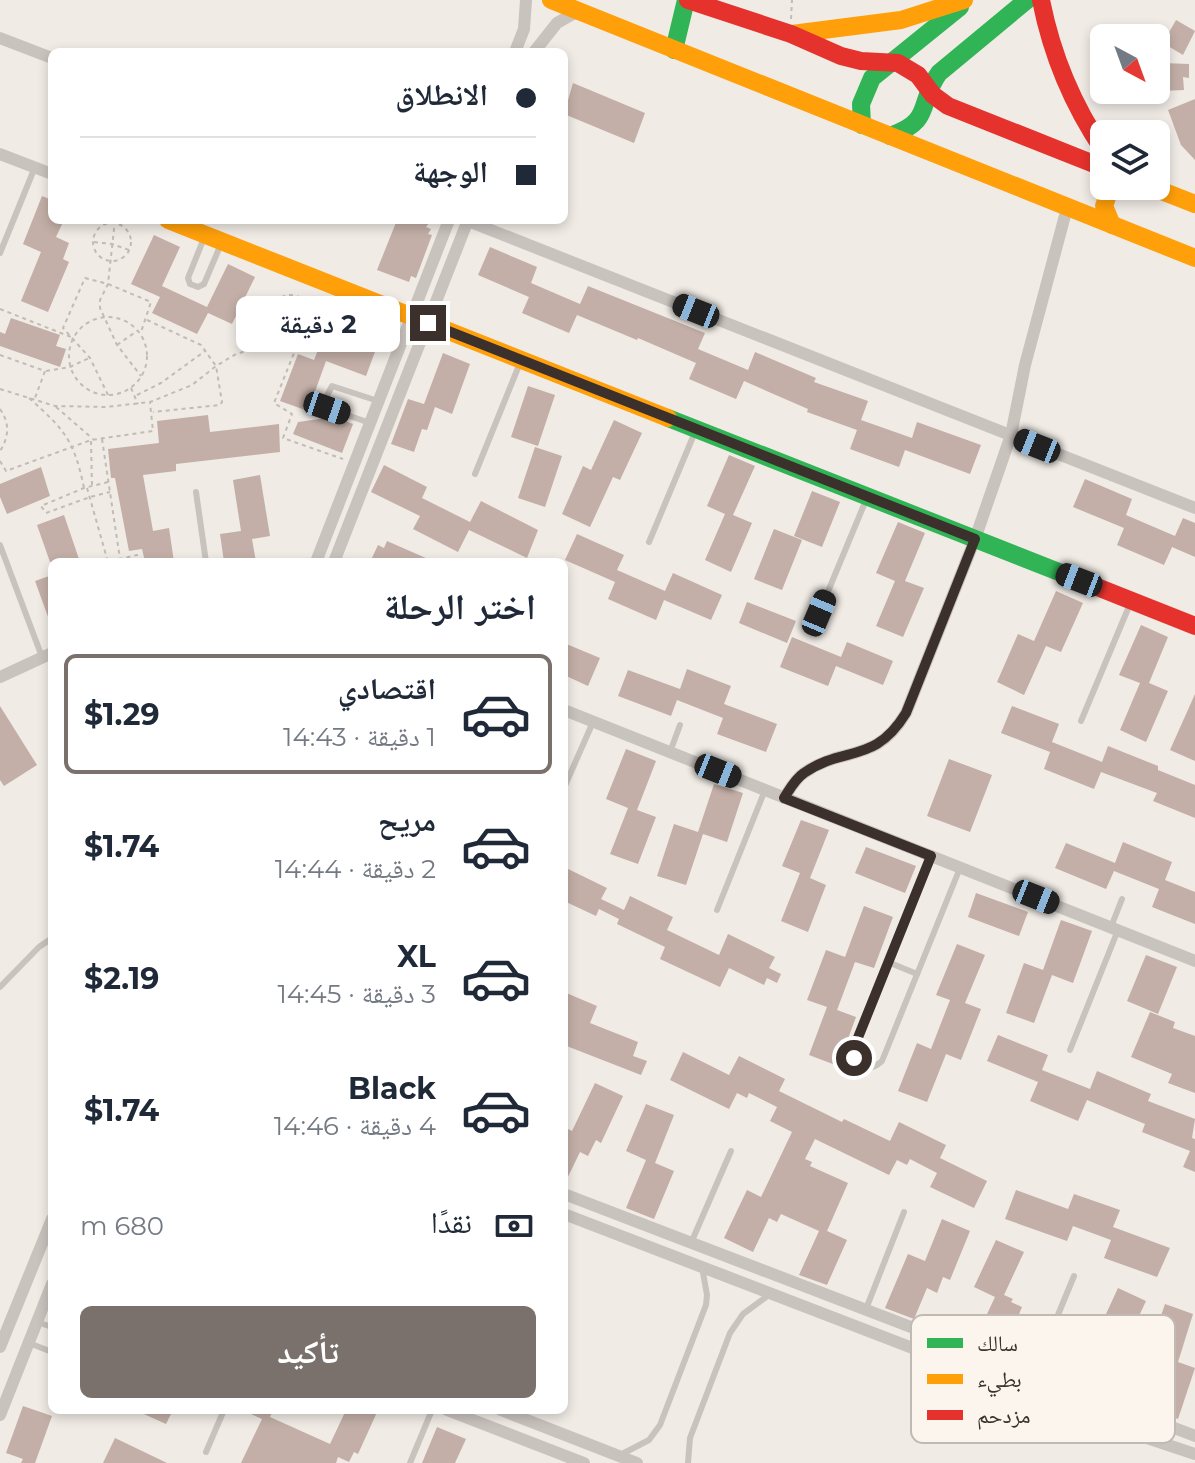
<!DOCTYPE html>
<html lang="ar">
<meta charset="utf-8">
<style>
:root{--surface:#fff;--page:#f6f6f7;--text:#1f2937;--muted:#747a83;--line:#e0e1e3;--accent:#7a716c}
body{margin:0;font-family:Montserrat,"Noto Naskh Arabic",sans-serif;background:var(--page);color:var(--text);direction:rtl;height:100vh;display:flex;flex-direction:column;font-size:30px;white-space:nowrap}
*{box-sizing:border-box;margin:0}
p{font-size:26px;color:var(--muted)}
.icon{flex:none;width:44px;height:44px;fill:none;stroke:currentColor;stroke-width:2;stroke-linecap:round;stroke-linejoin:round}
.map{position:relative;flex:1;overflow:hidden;direction:ltr}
.side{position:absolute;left:48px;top:558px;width:520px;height:856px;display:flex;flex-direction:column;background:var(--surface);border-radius:12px;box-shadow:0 4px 12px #0003;direction:rtl}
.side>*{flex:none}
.top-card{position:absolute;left:48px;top:48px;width:520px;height:176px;border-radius:12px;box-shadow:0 4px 12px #0003;direction:rtl;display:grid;align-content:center;height:176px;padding:0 32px;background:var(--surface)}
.needle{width:52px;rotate:139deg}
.tools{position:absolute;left:1090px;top:24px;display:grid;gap:16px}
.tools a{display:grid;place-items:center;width:80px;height:80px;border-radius:12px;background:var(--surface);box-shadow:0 4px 12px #0003;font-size:40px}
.end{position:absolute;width:36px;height:36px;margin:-18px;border:10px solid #3b302b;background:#fff;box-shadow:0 0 0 4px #fff}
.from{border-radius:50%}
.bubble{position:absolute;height:56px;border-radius:12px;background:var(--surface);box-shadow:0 4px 12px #0003;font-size:26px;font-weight:700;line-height:56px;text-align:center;direction:rtl}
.car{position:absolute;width:24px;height:48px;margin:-24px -12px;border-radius:10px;box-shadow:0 0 6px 2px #0007;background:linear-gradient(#222 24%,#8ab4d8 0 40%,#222 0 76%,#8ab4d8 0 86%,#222 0)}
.top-card b{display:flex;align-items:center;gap:28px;height:76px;font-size:30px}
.top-card b+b{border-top:2px solid var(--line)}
.top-card i{width:20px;height:20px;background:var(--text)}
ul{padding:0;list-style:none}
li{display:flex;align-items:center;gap:24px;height:120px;margin:0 16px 12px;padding:0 16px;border:4px solid transparent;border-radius:12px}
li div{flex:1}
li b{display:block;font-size:30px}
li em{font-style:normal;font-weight:700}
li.selected{border-color:var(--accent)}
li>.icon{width:72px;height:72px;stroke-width:1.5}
h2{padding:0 32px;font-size:36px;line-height:96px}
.pay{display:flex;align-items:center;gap:20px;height:88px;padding:0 32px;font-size:30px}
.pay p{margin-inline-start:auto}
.cta{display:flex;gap:16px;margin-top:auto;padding:16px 32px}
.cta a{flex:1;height:92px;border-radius:12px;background:var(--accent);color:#fff;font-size:32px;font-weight:700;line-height:92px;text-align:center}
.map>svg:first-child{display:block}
.building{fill:#c3afa7}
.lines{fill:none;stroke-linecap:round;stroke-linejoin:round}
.path{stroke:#c2bbb6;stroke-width:2;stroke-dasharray:4 4;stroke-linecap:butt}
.lane{stroke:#c9c3be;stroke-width:6}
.street{stroke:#c9c3be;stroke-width:12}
.fast{stroke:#30b455;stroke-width:18}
.slow{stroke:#ff9f0a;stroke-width:18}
.jam{stroke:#e5322d;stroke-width:18}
.route{stroke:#3b302b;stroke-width:10}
.key{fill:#fbf5ee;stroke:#c1bab4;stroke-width:2}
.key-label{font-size:22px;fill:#3b302b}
</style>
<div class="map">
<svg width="1195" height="1463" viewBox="0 0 1195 1463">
<rect width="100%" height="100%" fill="#f0ebe5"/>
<!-- building -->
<g class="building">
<path d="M1176 20 1195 31 1183 55 1163 43Z"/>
<path d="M1163 63 1189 64V78L1183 77 1184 90 1161 91Z"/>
<path d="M573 83 645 113 634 143 564 114Z"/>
<path d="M1195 99V160L1181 145 1168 110Z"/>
<path d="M42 196 52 200V220H64L56 237 69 243 63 259 69 262 48 312 21 301 41 252 23 244Z"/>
<path d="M397 220H421L429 223 426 227 431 229 428 234 432 235 416 278 411 276 409 282 377 270Z"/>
<path d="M154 235 180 247 162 286 207 307 228 264 255 277 232 324 208 313 197 334 152 313 160 297 131 284Z"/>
<path d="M490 247 537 267 531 283 580 304 588 286 705 333 698 349 748 370 755 352 816 378 814 382 868 401 861 420 912 438 917 422 981 445 970 474 905 450 899 467 850 449 857 430 807 412 808 409 744 381 736 399 689 379 696 363 638 338 637 340 577 315 569 333 522 313 529 297 478 275Z"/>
<path d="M11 318 60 335 56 346 66 349 60 367 0 346V332L5 334Z"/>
<path d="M326 330 376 349 366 376 326 361 308 411 280 401 298 354 314 360Z"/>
<path d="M443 353 470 364 452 414 435 407 427 430 422 429 414 452 391 444 408 399 424 404Z"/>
<path d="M528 386 555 395 538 446 511 437Z"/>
<path d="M208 415 210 432 279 424 280 452 176 464V471L143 475 153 531 169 528 174 562H145L142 549 129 551 115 478H111L108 449 159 443 157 421Z"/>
<path d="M334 417 353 424 342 453 293 434 298 422Z"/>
<path d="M614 420 642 433 620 480 613 477 590 527 562 514 583 466 591 470Z"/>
<path d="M535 447 562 456 545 507 518 498Z"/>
<path d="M729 455 755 466 733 515 752 523 731 572 705 560 725 514 707 506Z"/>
<path d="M384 465 427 487 422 498 470 522 481 501 538 530 527 558 469 530 458 552 413 529 420 516 371 492Z"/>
<path d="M41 467 50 496 7 514 0 497V484Z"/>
<path d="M260 475 270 536 252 539 256 562H224L220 534 241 531 233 480Z"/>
<path d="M1085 479 1132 499 1126 515 1175 536 1183 518 1195 523V557L1172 547 1164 565 1117 545 1124 528 1073 507Z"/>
<path d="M812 491 840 502 822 547 794 536Z"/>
<path d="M64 515 80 562H50L37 525Z"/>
<path d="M898 522 925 533 905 581 924 588 903 637 876 626 895 581 876 573Z"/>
<path d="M774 529 802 540 782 590 754 579Z"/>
<path d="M577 534 624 555 617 570 665 591 673 573 722 595 711 620 664 600 656 620 608 599 615 582 565 560Z"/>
<path d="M387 541 435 562H370L378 545 384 548Z"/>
<path d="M52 575V625H51L35 581Z"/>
<path d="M1056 591 1083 603 1061 652 1046 646 1024 695 997 682 1018 634 1034 641Z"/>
<path d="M747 602 796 621 787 643 739 623Z"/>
<path d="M1141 625 1168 637 1149 683 1168 691 1146 742 1120 730 1140 683 1119 675Z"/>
<path d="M792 637 841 657 847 642 893 661 883 685 836 666 828 686 780 667Z"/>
<path d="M564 643 600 658 588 686 564 675Z"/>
<path d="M687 669 731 686 724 704 777 724 766 752 717 734 723 718 677 700 671 716 618 696 628 670 680 689Z"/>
<path d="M1195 694V761L1170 750Z"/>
<path d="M0 706 37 765 4 786 0 780Z"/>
<path d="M1012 706 1059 724 1052 742 1102 762 1108 746 1158 766V770L1195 785V818L1153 801 1157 793 1101 772 1094 789 1044 769 1050 752 1001 733Z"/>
<path d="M626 749 656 761 637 810 656 817 638 864 610 854 628 808 606 799Z"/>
<path d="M949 759 992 775 970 832 927 816Z"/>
<path d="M714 784 743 793 727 842 703 834 686 885 657 876 674 824 698 832Z"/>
<path d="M801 820 829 830 810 878 826 885 808 932 781 921 800 873 782 866Z"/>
<path d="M1123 842 1172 862 1165 880 1195 892V924L1152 907 1159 889 1114 871 1106 889 1055 868 1066 843 1115 863Z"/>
<path d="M866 847 916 866 905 893 855 873Z"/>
<path d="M564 867 607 888 601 899 624 910 630 896 673 917 667 930 719 955 728 934 775 957 769 968 781 974 777 983 767 978 764 985 729 968 720 987 660 959 665 947 617 924 619 919 599 909 596 916 564 901Z"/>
<path d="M976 893 1028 912 1019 936 968 917Z"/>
<path d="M864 906 893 917 874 968 855 962 837 1010 856 1017 838 1066 809 1055 827 1007 807 1000 826 950 845 957Z"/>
<path d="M1061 920 1092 931 1073 983 1052 975 1034 1023 1006 1013 1024 963 1043 970Z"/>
<path d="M957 944 985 955 965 1003 981 1009 961 1060 946 1054 927 1102 898 1091 917 1043 931 1049 950 1000 936 995Z"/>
<path d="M1146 955 1177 967 1158 1014 1127 1001Z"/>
<path d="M564 992 597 1006 590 1023 638 1042 633 1056 647 1061 641 1075 564 1045Z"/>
<path d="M1150 1012 1175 1022 1173 1028 1195 1036V1093L1168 1083 1172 1074 1131 1057Z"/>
<path d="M998 1035 1048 1055 1042 1070 1090 1089 1097 1071 1151 1094 1148 1101 1195 1119 1192 1138 1195 1139V1172L1183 1167 1190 1151 1142 1132 1145 1124 1087 1100 1078 1121 1030 1101 1038 1082 987 1061Z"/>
<path d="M683 1052 729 1075 739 1056 785 1079 779 1091 842 1122 844 1119 890 1141 899 1122 946 1145 940 1158 987 1181 974 1208 930 1187 937 1173 910 1159 907 1165 897 1160 889 1175 815 1139 805 1159 812 1162 810 1166 848 1183 827 1231 847 1240 827 1285 799 1275 819 1231 781 1214 777 1222 769 1218 753 1252 724 1238 747 1190 761 1197 792 1132 770 1121 777 1107 749 1093 747 1098 737 1093 729 1109 670 1080Z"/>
<path d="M595 1083 623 1096 601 1143 596 1140 588 1156 580 1152 564 1185V1127L572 1131Z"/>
<path d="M646 1104 674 1115 655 1163 674 1171 654 1219 626 1208 646 1160 626 1151Z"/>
<path d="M1016 1190 1068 1209 1074 1194 1120 1210 1113 1227 1170 1248 1157 1277 1104 1258 1111 1240 1073 1226 1067 1241 1005 1219Z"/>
<path d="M942 1219 970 1231 950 1280 943 1277 937 1293 927 1288 914 1319 885 1308 908 1254 925 1261Z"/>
<path d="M996 1240 1024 1252 1004 1295 1013 1299 1011 1302 1022 1307 1003 1353 974 1342 995 1297 974 1287Z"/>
<path d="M1118 1288 1146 1301 1124 1348 1117 1345 1104 1373 1109 1375 1102 1390 1060 1375 1081 1330 1086 1332 1091 1322 1100 1327Z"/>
<path d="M1165 1304 1193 1314 1178 1362 1195 1368 1178 1419 1150 1409 1168 1361 1148 1354Z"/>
<path d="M23 1406 52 1416 35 1463H21L23 1459 6 1453Z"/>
<path d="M135 1410H173L166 1424Z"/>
<path d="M242 1410H273L270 1417 330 1444 346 1410H378L358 1454 354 1452 349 1462 338 1457 336 1463H241L262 1419Z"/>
<path d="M437 1427 466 1439 455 1463H422Z"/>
<path d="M115 1438 167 1463H103Z"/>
</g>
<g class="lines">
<!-- path -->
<g class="path">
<path d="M791 19 792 0"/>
<path d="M115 220 108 284 100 300V308L117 345 141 376"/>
<circle cx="112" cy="242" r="19"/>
<path d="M94 242 112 244 129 250"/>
<circle cx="290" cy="314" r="19"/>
<path d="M0 309 71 337"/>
<path d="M271 311 308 314"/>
<circle cx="108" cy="356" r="39"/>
<path d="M147 320 201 345 216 366 222 402 220 405 153 412"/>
<path d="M287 337 298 343 274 403 292 414 283 438 343 459"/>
<path d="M117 345 137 331"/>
<path d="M0 355 45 371 35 398"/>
<path d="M46 371 70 367 89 358"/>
<path d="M131 388 138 404"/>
<path d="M0 389 55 406 106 407 150 402 192 385 216 366 236 354 274 343 293 332 292 313"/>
<path d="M108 395 90 358 63 328 85 278 108 284 151 302 141 332"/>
<path d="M137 395 161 383 205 351"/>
<path d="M29 398C65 430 74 440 84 488"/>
<path d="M56 407 93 439"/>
<path d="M0 409C10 423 9 437 0 451"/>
<path d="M102 439 120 559 137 555 138 562"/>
<path d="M91 441 92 486"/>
<path d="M0 461 6 471 91 440 153 431 150 403"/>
<path d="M108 482 84 488 41 506 46 513 90 497 110 492"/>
<path d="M87 488 108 562"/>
</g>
<!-- lane -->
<g class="lane">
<path d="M204 238 188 278 190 284 198 287 204 284 221 244"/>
<path d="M0 253 35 167"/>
<path d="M370 423 327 408 323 403 332 386 378 401"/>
<path d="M475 474 520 363"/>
<path d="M196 492 206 562"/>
<path d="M649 542 695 432"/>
<path d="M0 545 42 657"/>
<path d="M819 613 866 500"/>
<path d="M1081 721 1130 604"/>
<path d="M670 752 680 725"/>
<path d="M564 788 593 722"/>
<path d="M931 856 853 1050C854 1068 869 1073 882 1061L960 868"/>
<path d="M717 910 765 790"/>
<path d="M1111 927 1122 899"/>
<path d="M888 962 917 974"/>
<path d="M0 987 39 947 52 938"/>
<path d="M1070 1050 1118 930"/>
<path d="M691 1243 731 1151"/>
<path d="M866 1309 904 1212"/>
<path d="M37 1322 52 1327"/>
<path d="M29 1343 52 1352"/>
<path d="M1034 1373 1074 1276"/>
<path d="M206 1452 224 1410"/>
<path d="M622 1454 649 1440 660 1425 706 1305 707 1295 702 1267"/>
<path d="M410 1463 432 1410"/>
<path d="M688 1463 690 1438 730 1333 743 1314 770 1294"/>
</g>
<!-- street -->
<g class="street">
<path d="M0 38 52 58"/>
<path d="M515 52 524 29 526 0"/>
<path d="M534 52 557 23 578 11"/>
<path d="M0 154 52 174"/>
<path d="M468 221 1195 508"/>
<path d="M316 562 449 220"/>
<path d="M334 562 468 220"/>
<path d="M0 677 52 653"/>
<path d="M564 710 1195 961"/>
<path d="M784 798C790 789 795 779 804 773 844 745 875 765 906 713L975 539 1011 435 1025 365 1067 208"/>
<path d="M564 1194 1195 1436"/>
<path d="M564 1214 1144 1437 1195 1454"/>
<path d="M0 1347 52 1219"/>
<path d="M447 1410 584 1463"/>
<path d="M501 1410 637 1463"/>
<path d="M0 1415 52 1284"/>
</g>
<!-- fast -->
<g class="fast">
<path d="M674 50 686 0"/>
<path d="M862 125 861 104 872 78 960 7"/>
<path d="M890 136C934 121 917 103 939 73L1027 0"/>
<path d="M668 418 1092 585"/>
</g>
<!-- slow -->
<g class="slow">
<path d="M551 0 1195 258"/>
<path d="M792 34 901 20 964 0"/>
<path d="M1111 186 1104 206 1112 225"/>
<path d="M1149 186 1195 204"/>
<path d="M168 220 668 418"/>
</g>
<!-- jam -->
<g class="jam">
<path d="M688 0 791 34 841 56 861 61 898 63 918 75 933 95 948 106 1104 168"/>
<path d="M1041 0C1052 56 1072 104 1104 151"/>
<path d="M1092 585 1195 626"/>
</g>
</g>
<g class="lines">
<!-- route -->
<path class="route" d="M428 323 975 539 906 713C874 765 844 745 804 773 795 779 790 789 784 798L931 856 853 1050 854 1058"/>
</g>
<!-- legend -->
<rect x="911" y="1315" width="264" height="128" rx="12" class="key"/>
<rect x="927" y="1338" width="36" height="10" fill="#30b455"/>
<rect x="927" y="1374" width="36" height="10" fill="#ff9f0a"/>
<rect x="927" y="1410" width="36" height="10" fill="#e5322d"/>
<g class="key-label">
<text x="977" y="1351">سالك</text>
<text x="977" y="1387">بطيء</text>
<text x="977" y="1423">مزدحم</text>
</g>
</svg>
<div class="tools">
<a><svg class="needle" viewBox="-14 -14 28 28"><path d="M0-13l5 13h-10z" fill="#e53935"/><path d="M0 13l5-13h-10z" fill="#747a83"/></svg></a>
<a><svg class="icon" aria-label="layers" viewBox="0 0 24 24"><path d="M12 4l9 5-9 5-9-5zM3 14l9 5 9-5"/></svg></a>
</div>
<i class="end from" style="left:854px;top:1058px"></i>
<i class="end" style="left:428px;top:323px"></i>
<div class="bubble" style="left:236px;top:296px;width:164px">2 دقيقة</div>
<i class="car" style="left:696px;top:311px;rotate:292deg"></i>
<i class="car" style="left:327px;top:408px;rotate:109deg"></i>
<i class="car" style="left:1037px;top:446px;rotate:292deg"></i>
<i class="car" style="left:1079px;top:580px;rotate:291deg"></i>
<i class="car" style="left:819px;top:613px;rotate:23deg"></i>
<i class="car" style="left:718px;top:771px;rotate:112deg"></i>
<i class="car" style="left:1036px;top:897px;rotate:112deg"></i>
<div class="top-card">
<b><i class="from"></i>الانطلاق</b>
<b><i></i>الوجهة</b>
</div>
<section class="side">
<h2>اختر الرحلة</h2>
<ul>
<li class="selected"><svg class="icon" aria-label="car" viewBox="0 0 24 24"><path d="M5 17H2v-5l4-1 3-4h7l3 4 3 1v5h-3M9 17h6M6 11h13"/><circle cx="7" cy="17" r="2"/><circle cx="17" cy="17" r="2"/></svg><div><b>اقتصادي</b><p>1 دقيقة · 14:43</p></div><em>$1.29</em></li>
<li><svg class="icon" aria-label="car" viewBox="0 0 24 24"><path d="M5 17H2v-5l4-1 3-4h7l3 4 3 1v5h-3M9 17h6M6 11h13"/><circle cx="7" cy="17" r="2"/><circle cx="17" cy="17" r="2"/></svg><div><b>مريح</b><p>2 دقيقة · 14:44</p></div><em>$1.74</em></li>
<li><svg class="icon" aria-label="car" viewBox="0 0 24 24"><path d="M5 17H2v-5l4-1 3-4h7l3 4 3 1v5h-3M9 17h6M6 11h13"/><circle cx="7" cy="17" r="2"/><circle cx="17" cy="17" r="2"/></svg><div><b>XL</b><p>3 دقيقة · 14:45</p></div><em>$2.19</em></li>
<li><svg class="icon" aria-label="car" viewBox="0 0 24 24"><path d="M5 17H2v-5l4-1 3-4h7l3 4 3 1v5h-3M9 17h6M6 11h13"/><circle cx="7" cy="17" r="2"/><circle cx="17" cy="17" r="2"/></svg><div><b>Black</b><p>4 دقيقة · 14:46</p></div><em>$1.74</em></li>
</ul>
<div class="pay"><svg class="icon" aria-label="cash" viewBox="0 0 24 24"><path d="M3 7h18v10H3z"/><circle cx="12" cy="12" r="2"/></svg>نقدًا<p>680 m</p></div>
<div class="cta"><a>تأكيد</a></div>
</section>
</div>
